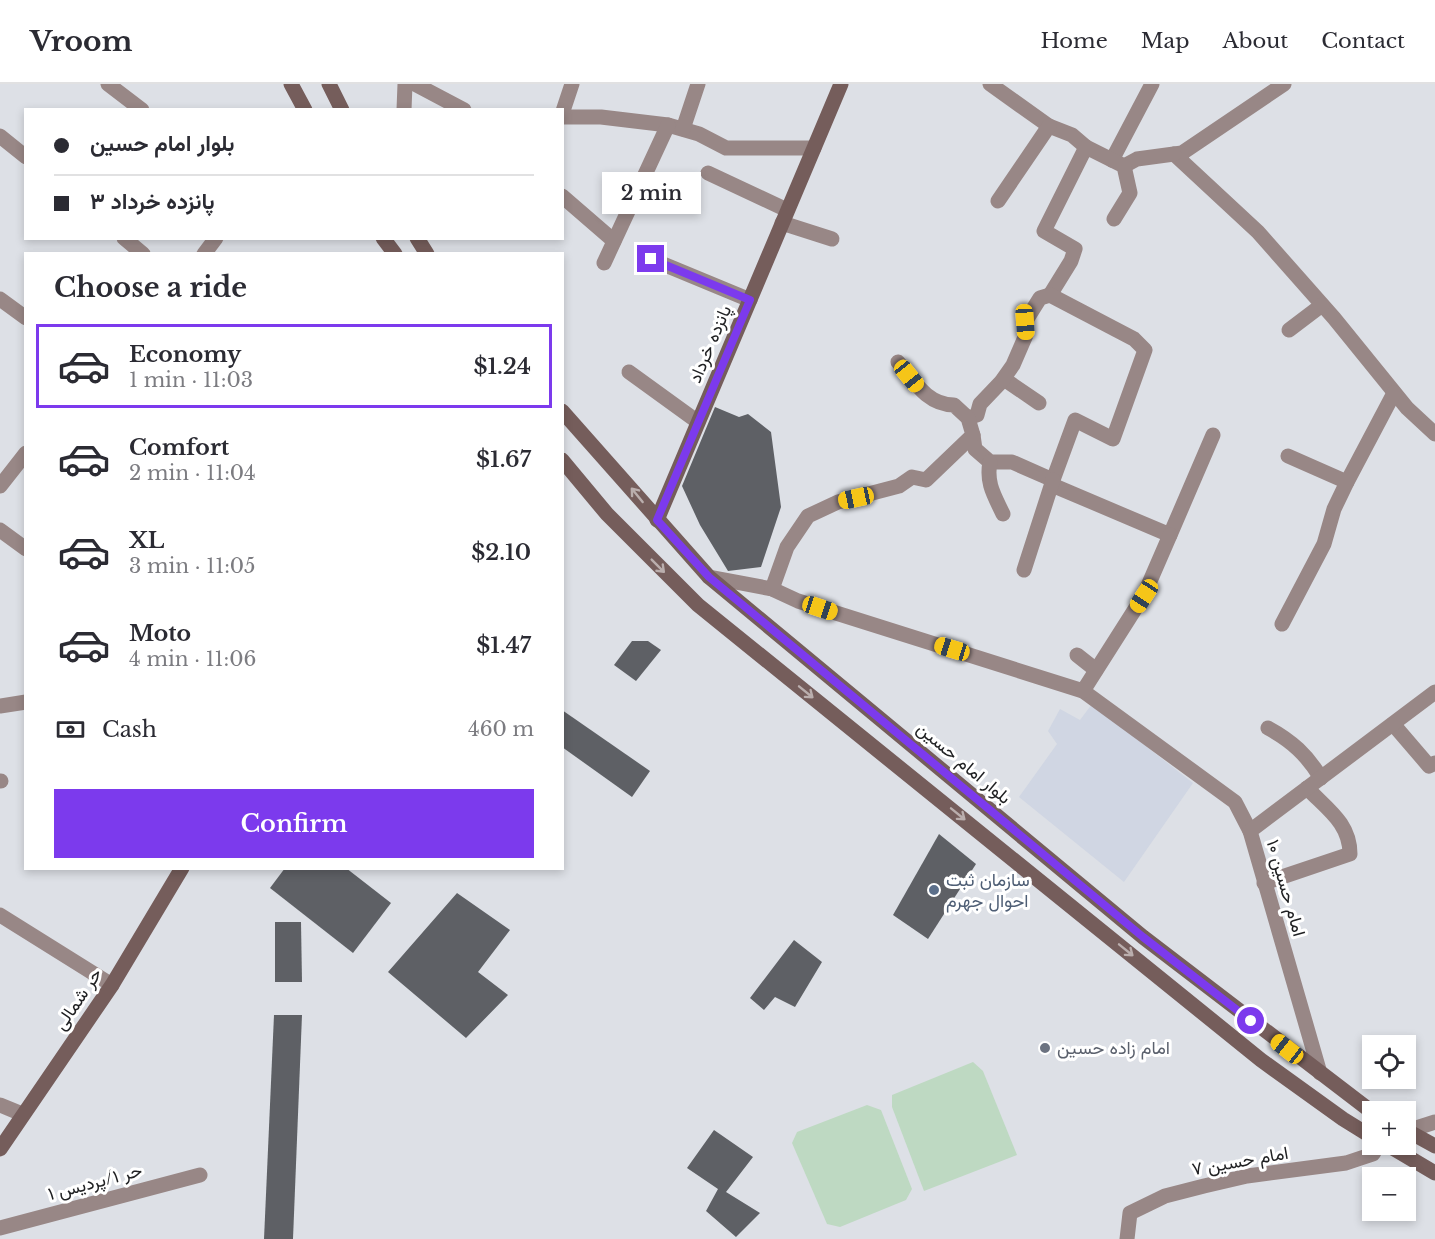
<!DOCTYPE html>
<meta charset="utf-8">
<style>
:root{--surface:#fff;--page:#f7f7f7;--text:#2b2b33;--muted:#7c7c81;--line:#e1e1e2;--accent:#7c3aed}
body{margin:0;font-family:"Libre Baskerville",Vazirmatn,serif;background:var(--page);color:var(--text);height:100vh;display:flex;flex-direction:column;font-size:22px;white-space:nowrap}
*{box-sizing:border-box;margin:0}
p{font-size:20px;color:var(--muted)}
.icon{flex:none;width:33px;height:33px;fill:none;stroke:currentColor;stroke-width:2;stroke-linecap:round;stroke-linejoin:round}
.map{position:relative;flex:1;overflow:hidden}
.drawer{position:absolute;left:24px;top:168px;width:540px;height:618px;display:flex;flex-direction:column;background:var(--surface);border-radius:0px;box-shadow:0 3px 9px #0003}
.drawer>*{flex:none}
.banner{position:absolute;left:24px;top:24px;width:540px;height:132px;border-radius:0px;box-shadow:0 3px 9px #0003;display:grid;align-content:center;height:132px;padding:0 30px;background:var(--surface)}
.buttons{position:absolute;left:1362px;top:951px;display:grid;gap:12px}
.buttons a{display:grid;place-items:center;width:54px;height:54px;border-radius:0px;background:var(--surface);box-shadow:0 3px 9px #0003;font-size:30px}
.end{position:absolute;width:27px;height:27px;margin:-14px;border:8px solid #7c3aed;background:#fff;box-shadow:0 0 0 3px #fff}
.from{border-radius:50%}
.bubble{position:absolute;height:42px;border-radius:0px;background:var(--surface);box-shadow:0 3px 9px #0003;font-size:20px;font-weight:600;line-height:42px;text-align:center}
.car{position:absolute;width:18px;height:36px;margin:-18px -9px;border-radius:8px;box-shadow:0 0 4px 2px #0007;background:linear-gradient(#f5c518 24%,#345 0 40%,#f5c518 0 76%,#345 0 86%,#f5c518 0)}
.banner b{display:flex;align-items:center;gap:21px;height:57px;font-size:22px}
.banner b+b{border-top:2px solid var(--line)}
.banner i{width:15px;height:15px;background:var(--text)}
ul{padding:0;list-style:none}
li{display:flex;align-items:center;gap:18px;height:84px;margin:0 12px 9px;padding:0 18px;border:3px solid transparent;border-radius:0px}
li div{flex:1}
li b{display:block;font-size:22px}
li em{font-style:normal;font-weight:600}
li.active{border-color:var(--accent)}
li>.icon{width:54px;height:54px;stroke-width:1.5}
h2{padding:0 30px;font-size:27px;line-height:72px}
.pay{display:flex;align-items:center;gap:15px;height:66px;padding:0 30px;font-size:22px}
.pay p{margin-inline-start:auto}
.button{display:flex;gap:12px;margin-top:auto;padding:12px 30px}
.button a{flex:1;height:69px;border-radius:0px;background:var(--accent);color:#fff;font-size:24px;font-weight:600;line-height:69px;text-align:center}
header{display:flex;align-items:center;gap:36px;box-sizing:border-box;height:84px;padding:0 30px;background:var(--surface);border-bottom:2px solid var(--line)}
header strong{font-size:28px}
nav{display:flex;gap:33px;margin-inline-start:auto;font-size:21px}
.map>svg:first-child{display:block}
.built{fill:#d0d6e3}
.green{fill:#bed9c2}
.building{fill:#5e6065}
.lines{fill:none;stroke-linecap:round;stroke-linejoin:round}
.street{stroke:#988786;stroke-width:15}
.secondary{stroke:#755d5b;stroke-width:15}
.oneway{stroke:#baaead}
.route{stroke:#7c3aed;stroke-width:8}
.service-dot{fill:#5c6f8a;stroke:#fff;stroke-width:2}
.worship-dot{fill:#6b7280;stroke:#fff;stroke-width:2}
.labels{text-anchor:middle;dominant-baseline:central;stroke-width:6;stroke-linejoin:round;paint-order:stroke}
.street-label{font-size:18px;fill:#202123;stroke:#fff}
.service-label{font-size:18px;fill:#4e5e75;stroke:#fff;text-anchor:start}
.worship-label{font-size:18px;fill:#5b616d;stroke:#fff;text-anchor:start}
</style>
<header>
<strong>Vroom</strong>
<nav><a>Home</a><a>Map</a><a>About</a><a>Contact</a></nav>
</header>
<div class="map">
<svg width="1435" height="1155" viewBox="0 0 1435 1155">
<rect width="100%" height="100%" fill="#dde0e6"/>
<!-- built -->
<path class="built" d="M1092 620 1193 699 1124 798 1019 713 1057 660 1048 647 1060 625 1080 636Z"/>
<!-- green -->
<g class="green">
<path d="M973 978 983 987 1017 1071 924 1107 892 1023V1011Z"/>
<path d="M867 1021 881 1026 912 1105 906 1116 840 1143 827 1140 792 1059 797 1048Z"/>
</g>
<!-- building -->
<g class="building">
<path d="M715 323 739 333 748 330 771 348 781 423 761 483 728 487 700 441 682 402Z"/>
<path d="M632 557H648L661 566 636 597 614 581Z"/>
<path d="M562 626 650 687 632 713 562 663Z"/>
<path d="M939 750 976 780 928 855 893 831Z"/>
<path d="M285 784H346L391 819 353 869 270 804Z"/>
<path d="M457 809 510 846 478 888 508 911 466 954 388 888Z"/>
<path d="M275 838H301L302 898H275Z"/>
<path d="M794 856 822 878 795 923 775 913 764 926 750 914Z"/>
<path d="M274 931H302L293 1155H264Z"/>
<path d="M714 1046 753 1073 726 1108 760 1129 736 1153 706 1127 718 1105 687 1084Z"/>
</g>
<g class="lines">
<!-- street -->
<g class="street">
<path d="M108 0 142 26"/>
<path d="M415 0 464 26"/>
<path d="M990 0 1049 42 1072 51 1086 63"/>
<path d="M1284 0 1182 69 1174 70 1258 148 1334 234 1407 324 1435 350"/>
<path d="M404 26 405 0"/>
<path d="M562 30 572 0"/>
<path d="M562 33H601L668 41 699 50 726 64H814"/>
<path d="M683 45 698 0"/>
<path d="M0 52 26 73"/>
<path d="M1112 76 1152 0"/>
<path d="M1124 82 1137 75 1174 70"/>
<path d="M708 89 787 126"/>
<path d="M562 112 614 157"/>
<path d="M998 117 1049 42"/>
<path d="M782 139 832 155"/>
<path d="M124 154 143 170"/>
<path d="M204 170 216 154"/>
<path d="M651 175 750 216"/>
<path d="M604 179 668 41"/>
<path d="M1050 211 1071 177 1075 165 1044 147 1086 63 1124 82 1130 109 1114 135"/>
<path d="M0 215 26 234"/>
<path d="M1289 246 1322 221"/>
<path d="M629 288 698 338"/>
<path d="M1004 295 1039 319"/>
<path d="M968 334 977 331 980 320 1001 298 1013 281 1026 251 1025 238 1040 214 1050 211 1134 255 1145 266 1113 355 1075 336 1053 396 1012 378H990L975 365 973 351"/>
<path d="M1288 372 1347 398"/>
<path d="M990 378C986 399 994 411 1003 430"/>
<path d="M1052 401 1170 451 1213 351"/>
<path d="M0 402 26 369"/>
<path d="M0 446 26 465"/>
<path d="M1024 486 1053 396"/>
<path d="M709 493 772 505 798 517 1083 607 1235 718 1250 747"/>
<path d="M772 505 787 463 808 432 838 418 899 402 912 393 926 396 973 351 968 334 954 321C927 321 914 297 898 278"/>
<path d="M1282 540 1324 460 1334 425 1347 398 1394 309"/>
<path d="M1077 571 1096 586"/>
<path d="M1083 607 1144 511 1170 451"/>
<path d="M0 622 26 618"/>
<path d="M1393 640 1429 682 1435 679"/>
<path d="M1268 644C1292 657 1307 671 1321 694"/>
<path d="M0 697H1"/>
<path d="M1264 799 1350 770C1350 739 1327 725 1307 704"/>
<path d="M0 831 112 901"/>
<path d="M1320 989 1250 747 1435 608"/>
<path d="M0 1021 22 1030"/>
<path d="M1407 1047 1435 1038"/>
<path d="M0 1144 200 1091"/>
<path d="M1127 1155 1130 1129 1165 1112 1204 1102 1247 1092 1346 1079 1373 1070 1379 1060"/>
</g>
<!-- secondary -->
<g class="secondary">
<path d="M291 0 305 26"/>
<path d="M329 0 342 26"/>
<path d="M383 154 395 170"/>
<path d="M417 154 427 170"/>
<path d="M562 327 709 493 1143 853 1372 1028"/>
<path d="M562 376 607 430 698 521 1261 976 1343 1035 1372 1053"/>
<path d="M657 436 841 0"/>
<path d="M1406 1046 1435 1062"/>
<path d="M1386 1060 1435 1089"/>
<path d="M0 1065 112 901 182 784"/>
</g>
</g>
<!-- one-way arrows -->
<defs><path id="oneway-shaft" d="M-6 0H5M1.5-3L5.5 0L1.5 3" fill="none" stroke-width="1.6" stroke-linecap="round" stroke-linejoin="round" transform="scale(1.5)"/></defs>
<g class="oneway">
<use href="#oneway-shaft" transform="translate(637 411) rotate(-129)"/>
<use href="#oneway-shaft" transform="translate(658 482) rotate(45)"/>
<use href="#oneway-shaft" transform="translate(806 608) rotate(39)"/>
<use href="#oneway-shaft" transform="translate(958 730) rotate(39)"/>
<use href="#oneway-shaft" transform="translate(1126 866) rotate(39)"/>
</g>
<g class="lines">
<!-- route -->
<path class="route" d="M651 175 750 216 657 436 709 493 1143 853 1251 937"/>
</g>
<!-- markers -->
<circle class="service-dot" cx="934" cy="806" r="6"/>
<circle class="worship-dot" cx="1045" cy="964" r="6"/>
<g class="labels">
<!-- street labels -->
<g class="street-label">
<text transform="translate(710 260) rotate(-67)">پانزده خرداد</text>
<text transform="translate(964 679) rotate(40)">بلوار امام حسین</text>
<text transform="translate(1286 804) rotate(74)">امام حسین ۱۰</text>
<text transform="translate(78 915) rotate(-56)">حر شمالی</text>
<text transform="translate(1240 1077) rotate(-10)">امام حسین ۷</text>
<text transform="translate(95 1098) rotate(-15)">حر ۱/پردیس ۱</text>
</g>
<!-- service labels -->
<g class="service-label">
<text x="946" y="796">سازمان ثبت<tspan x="946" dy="21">احوال جهرم</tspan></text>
</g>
<!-- worship labels -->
<g class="worship-label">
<text x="1057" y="964">امام زاده حسین</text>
</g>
</g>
</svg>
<div class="buttons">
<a><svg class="icon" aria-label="locate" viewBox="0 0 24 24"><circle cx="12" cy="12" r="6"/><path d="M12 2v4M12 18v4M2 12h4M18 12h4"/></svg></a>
<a>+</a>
<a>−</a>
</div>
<i class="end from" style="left:1251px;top:937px"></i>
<i class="end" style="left:651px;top:175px"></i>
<div class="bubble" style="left:602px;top:88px;width:99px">2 min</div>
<i class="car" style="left:1025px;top:238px;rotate:176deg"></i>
<i class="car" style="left:909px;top:292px;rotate:141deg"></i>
<i class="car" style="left:856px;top:414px;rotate:258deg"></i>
<i class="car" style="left:1144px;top:512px;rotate:213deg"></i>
<i class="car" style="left:820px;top:524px;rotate:108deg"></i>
<i class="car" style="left:952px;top:565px;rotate:287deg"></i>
<i class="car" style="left:1287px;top:965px;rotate:308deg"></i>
<div class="banner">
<b><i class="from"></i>بلوار امام حسین</b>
<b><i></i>پانزده خرداد ۳</b>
</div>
<section class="drawer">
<h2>Choose a ride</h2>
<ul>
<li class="active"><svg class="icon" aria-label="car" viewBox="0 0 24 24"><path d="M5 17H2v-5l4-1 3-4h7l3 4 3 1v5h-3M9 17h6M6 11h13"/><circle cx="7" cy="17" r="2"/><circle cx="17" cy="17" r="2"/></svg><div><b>Economy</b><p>1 min · 11:03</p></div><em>$1.24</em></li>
<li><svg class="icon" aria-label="car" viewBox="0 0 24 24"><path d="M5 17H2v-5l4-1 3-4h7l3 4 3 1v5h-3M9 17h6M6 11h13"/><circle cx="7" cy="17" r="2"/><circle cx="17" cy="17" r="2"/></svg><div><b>Comfort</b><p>2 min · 11:04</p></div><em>$1.67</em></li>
<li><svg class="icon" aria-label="car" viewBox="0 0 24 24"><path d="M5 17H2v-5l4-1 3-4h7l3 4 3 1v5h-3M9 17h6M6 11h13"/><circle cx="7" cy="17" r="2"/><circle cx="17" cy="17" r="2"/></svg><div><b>XL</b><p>3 min · 11:05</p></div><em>$2.10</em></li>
<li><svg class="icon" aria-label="car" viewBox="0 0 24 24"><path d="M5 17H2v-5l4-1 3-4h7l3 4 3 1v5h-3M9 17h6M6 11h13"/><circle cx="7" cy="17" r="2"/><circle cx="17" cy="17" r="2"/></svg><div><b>Moto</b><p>4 min · 11:06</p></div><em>$1.47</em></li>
</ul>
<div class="pay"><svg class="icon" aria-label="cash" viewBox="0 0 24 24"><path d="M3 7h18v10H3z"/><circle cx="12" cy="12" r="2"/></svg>Cash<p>460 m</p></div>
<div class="button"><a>Confirm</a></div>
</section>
</div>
